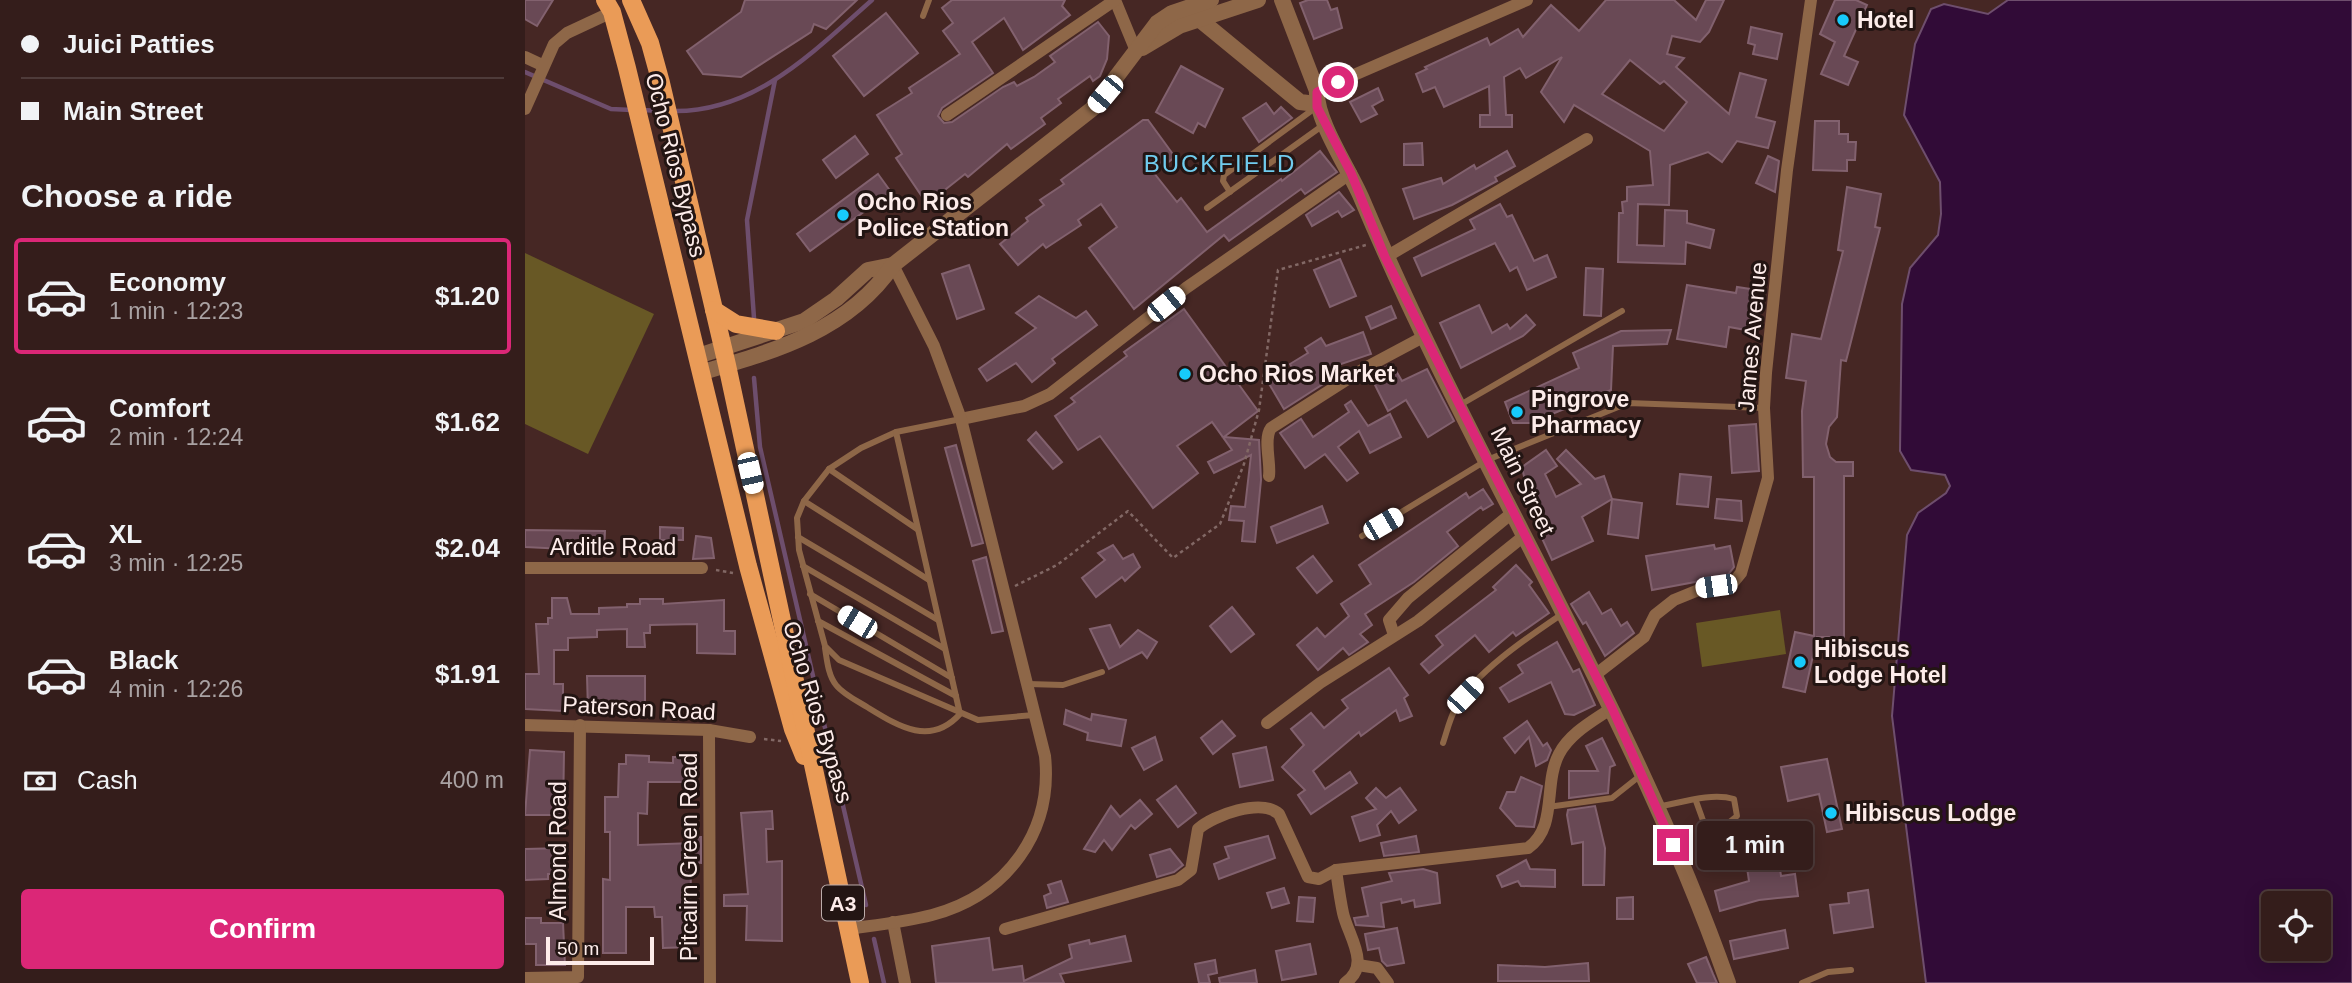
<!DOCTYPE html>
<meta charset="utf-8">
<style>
:root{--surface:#341d1b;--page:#3f2a28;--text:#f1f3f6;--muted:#a9a2a3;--line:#4e3b3a;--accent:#db2777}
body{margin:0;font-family:Arial,sans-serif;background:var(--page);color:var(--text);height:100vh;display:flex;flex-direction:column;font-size:26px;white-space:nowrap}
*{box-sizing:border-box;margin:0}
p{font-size:23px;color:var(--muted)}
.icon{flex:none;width:38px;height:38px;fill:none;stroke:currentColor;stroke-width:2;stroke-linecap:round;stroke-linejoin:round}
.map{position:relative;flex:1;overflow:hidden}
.details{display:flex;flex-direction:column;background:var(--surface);width:525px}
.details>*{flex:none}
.hud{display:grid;align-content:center;height:154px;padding:0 21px;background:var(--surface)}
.buttons{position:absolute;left:1736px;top:891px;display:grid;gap:14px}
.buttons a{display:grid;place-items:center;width:70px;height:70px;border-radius:7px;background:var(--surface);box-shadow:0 4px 18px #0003,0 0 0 2px var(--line);font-size:35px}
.scale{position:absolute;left:21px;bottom:18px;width:108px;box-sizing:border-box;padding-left:7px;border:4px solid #fdecea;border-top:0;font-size:19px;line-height:24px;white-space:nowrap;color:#fdecea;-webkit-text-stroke:5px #231513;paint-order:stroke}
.end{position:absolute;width:32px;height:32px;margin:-16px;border:9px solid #db2777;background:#fff;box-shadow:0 0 0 4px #fff}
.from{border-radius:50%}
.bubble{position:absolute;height:49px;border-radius:7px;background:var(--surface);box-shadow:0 4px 18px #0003,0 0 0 2px var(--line);font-size:23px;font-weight:700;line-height:49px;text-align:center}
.car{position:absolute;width:21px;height:42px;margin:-21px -10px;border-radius:9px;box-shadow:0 0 5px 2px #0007;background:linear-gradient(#fff 24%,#345 0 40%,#fff 0 76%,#345 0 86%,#fff 0)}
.hud b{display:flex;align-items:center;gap:24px;height:66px;font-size:26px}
.hud b+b{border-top:2px solid var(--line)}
.hud i{width:18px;height:18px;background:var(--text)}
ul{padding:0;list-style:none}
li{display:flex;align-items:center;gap:21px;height:116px;margin:0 14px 10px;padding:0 7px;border:4px solid transparent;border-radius:7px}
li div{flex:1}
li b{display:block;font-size:26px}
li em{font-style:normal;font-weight:700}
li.selected{border-color:var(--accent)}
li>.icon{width:63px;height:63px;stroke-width:1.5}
h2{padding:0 21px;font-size:32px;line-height:84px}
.pay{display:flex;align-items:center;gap:18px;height:77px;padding:0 21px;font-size:26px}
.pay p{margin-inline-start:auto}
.primary-button{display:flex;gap:14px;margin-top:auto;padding:14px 21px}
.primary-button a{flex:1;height:80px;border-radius:7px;background:var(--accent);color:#fff;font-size:28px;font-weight:700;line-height:80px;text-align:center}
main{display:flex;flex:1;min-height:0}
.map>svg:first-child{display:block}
.green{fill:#685825}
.water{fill:#310b37;stroke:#6e4e6d;stroke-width:2;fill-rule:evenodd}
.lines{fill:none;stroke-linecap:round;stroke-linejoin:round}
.stream{stroke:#6e4e6d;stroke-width:4.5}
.building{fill:#694955;stroke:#82616e;stroke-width:2;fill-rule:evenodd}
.path{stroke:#826865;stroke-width:2.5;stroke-dasharray:3.5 3.5;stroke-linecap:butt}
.service{stroke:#8e6748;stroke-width:6}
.minor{stroke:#8e6748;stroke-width:12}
.tertiary{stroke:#8e6748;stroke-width:16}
.primary{stroke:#ea9b57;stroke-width:18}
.route{stroke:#db2777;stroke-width:9}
.poi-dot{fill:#17cafb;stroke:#231513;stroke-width:2.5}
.labels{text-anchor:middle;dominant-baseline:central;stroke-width:6;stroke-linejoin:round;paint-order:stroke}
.shield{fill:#231513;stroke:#bcacaa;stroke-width:2}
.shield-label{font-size:21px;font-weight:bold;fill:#fdecea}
.poi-label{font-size:23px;font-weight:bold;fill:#fdecea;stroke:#231513;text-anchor:start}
.street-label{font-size:23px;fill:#fdecea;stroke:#231513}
.neighbourhood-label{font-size:24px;letter-spacing:2px;fill:#70ccee;stroke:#231513}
</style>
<main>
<section class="details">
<div class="hud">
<b><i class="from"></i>Juici Patties</b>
<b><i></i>Main Street</b>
</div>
<h2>Choose a ride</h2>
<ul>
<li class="selected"><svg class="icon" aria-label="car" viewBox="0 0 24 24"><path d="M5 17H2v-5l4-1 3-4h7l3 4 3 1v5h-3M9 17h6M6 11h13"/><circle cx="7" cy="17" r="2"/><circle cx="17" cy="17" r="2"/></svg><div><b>Economy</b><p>1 min · 12:23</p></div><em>$1.20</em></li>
<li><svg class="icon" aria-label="car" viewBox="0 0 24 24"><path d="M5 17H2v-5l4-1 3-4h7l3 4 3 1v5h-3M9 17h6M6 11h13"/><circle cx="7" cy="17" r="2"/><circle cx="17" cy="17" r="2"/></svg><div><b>Comfort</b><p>2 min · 12:24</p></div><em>$1.62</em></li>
<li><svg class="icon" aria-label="car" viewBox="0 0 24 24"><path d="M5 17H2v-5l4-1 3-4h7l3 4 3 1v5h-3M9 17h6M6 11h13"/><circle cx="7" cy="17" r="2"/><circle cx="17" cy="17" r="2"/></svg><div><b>XL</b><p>3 min · 12:25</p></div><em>$2.04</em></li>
<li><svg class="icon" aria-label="car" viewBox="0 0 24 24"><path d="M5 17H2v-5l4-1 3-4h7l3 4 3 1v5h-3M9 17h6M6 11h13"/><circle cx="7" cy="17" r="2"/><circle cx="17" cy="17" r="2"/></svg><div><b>Black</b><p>4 min · 12:26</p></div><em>$1.91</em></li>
</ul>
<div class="pay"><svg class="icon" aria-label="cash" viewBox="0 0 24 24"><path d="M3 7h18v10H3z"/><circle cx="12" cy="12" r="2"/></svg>Cash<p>400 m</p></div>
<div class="primary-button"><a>Confirm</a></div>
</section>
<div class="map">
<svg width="1827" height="983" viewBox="0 0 1827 983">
<rect width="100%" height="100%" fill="#462724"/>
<!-- green -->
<g class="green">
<path d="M0 253 129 314 63 454 0 424Z"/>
<path d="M1255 610 1261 654 1177 667 1171 623Z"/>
</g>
<!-- water -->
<path class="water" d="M1483 0H1827V983H1401L1367 716 1382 535 1393 513 1421 493 1425 486 1420 475 1386 470 1375 451 1377 304 1385 268 1413 235 1416 214 1415 182 1379 115 1390 44 1406 9 1419 4 1463 14ZM1748 903H1794V948H1748Z"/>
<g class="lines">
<!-- stream -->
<g class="stream">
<path d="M0 72 86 109 107 110"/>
<path d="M116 110 138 111"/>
<path d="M147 111C230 113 289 51 347 0"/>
<path d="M229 318 222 220 250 80"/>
<path d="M229 378 235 447 341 905"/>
<path d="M349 939 359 983"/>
</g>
</g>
<!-- building -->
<g class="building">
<path d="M0 0H28L12 26 0 19Z"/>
<path d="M220 0H332L301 29 289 24 286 32 216 77 178 74 162 51 216 12Z"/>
<path d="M427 0H540L537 6 545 15 498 50 479 18 447 42 468 73 417 108 413 116 419 123 427 122 478 87 489 82 492 86 509 77 530 62 525 56 573 22 584 36 582 59 575 76 568 81 565 76 533 99 536 103 516 118 520 124 486 149 482 144 443 177 440 174 402 204 371 158 377 154 352 115 387 93 384 88 435 54 418 31 428 23 417 8Z"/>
<path d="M783 0H802L806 10 812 8 817 28 789 39 775 3Z"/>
<path d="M1081 0H1149L1171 20 1181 0H1199L1184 32 1175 42 1147 36 1142 54 1159 58 1151 67 1204 114 1215 73 1241 80 1231 117 1250 122 1243 148 1212 141 1197 162 1183 152 1145 165 1144 205 1113 204 1112 245 1139 246 1140 210 1162 211V223L1189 230 1185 248 1161 242 1160 264 1093 262 1094 213H1098L1097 202 1102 201V187L1128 185 1125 151 1049 105 1039 122 1016 92 1037 57 1001 78 995 68 979 77 981 115H987V127H955V115H965L964 86 919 107 910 87 898 92 891 74 902 69 900 67 962 38 965 45 993 29 998 37 1026 5 1054 31ZM1105 60 1135 84 1139 81 1162 102 1139 131 1077 94Z"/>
<path d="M1310 0H1331L1342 5 1319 56 1333 62 1323 85 1296 74 1310 42 1295 34Z"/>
<path d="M361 13 393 53 339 96 308 56Z"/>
<path d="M1226 27 1257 34 1252 59 1228 54 1230 45 1223 43Z"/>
<path d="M656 66 698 89 680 127 673 123 668 133 631 112Z"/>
<path d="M853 88 858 100 847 106 852 114 836 122 825 102Z"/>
<path d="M741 103 749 114 756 107 767 118 734 142 718 118Z"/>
<path d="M618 120H623L650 157 629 173 652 202 656 198 682 232 756 179 757 181 795 151 812 172 780 194 776 189 704 241 699 235 609 309 564 248 592 227 576 204 553 220 556 225 521 248 518 244 493 265 475 244 503 221 501 218 519 205 515 200 539 184 536 180Z"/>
<path d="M1290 121H1314V134H1323V142H1331L1330 160H1322V171L1288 170Z"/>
<path d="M330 136 343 154 311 178 298 160Z"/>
<path d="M897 143 898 165H879V144Z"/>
<path d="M982 151 990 166 970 177 972 181 927 205 889 219 878 189 916 178 918 184 949 165 951 169Z"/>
<path d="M1243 156 1254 161 1250 192 1231 183Z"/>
<path d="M353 174 366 192 285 251 272 234Z"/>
<path d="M1322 187 1356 194 1350 227 1355 228 1321 361 1316 360 1312 417 1304 427 1301 444 1305 457 1311 462H1328V476H1319V637H1292L1280 692 1258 687 1270 632 1289 636V477H1278L1277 411 1281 381 1261 378 1267 334 1296 339 1318 251 1313 250Z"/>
<path d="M814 192 829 210 817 217 813 211 787 226 781 215Z"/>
<path d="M975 204 982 217 987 215 1009 261 1022 255 1031 277 1002 290 992 267 985 271 970 243 897 276 889 258 950 229 945 220Z"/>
<path d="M815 259 831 296 805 307 789 270Z"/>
<path d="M444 265 459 309 432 319 417 274Z"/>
<path d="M1061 268 1078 269 1076 316 1059 315Z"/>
<path d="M1162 285 1211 293 1212 287 1239 291 1232 332 1204 327 1201 347 1152 339Z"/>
<path d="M514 296 551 318 561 311 572 325 527 359 530 363 507 382 491 363 462 381 454 369 511 328 491 313Z"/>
<path d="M954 305 967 333 982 324 985 329 1001 315 1010 325 998 336 936 368 915 323Z"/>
<path d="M866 306 871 318 846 329 841 317Z"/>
<path d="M659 309 733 411 699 437 734 440 736 480 730 542 717 541 719 521 704 520 706 506 720 507 726 455 689 473 683 462 707 450 687 422 652 446 673 473 628 508 575 436 553 450 530 416 550 402 546 398 602 356 599 352Z"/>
<path d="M1146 330 1142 344 1088 346 1086 390 1005 423H988L980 402 1054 368 1048 353 1096 331Z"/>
<path d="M838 332 846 354 813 365 817 372 759 409 743 382 767 368 765 364 783 353 780 348 796 338 801 346Z"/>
<path d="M867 364 877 381 902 369 929 421 903 437 881 400 863 411 845 375Z"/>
<path d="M826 401 843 426 865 414 876 437 845 453 834 431 813 447 833 473 822 481 800 454 780 468 755 433 776 419 788 437 824 412 820 405Z"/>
<path d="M1231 424 1234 471 1207 473 1204 426Z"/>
<path d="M511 432 537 462 528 469 503 440Z"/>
<path d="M431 445 458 543 447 546 420 448Z"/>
<path d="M1021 450 1032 466 1020 474 1031 497 1056 484 1032 459 1041 450 1070 479 1079 476 1087 499 1057 517 1068 541 1027 560 1016 536 1022 534 1009 509 1012 508 1001 486 997 467Z"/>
<path d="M1155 474 1186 477 1183 507 1152 504Z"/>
<path d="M958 489 968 504 958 510 956 507 922 532 933 546 889 582 840 614 847 625 835 634 843 642 824 655 818 648 793 670 772 645 792 628 800 637 824 616 816 604 846 584 834 565 941 493 944 498Z"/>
<path d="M1087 499 1117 503 1113 538 1083 534Z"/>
<path d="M1192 499 1216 501 1217 521 1190 518Z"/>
<path d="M797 506 803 523 752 543 746 527Z"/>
<path d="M135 527 158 528V540H135Z"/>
<path d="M0 530 80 531 79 551 0 547Z"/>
<path d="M171 536 186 538 189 558 168 559Z"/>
<path d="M588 545 598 559 608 554 615 567 600 581 597 577 571 597 557 578 580 560 573 553Z"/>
<path d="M1189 545 1190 549 1205 546 1209 567 1202 576 1127 590 1121 556Z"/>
<path d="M788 556 807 581 792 593 772 568Z"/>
<path d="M461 557 478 631 467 633 448 561Z"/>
<path d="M991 565 1007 582 1004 585 1024 613 991 636 988 632 964 652 950 635 904 673 896 664 918 645 911 636 971 590 968 587Z"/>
<path d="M1064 592 1077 614 1086 609 1096 626 1102 622 1109 633 1080 656 1061 622 1058 624 1046 604Z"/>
<path d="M27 598H42L46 614H74V608L102 607V604H115V599H138V604L199 600V631H210V654L172 653V624L125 625V633H119L120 647H102V629L72 630V637L43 638V650H29V684H38V711L0 709V674H14L11 624H23V618H27Z"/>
<path d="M707 607 729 634 706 652 685 626Z"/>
<path d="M585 625 595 647 613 630 632 642 622 658 617 652 584 669 565 629Z"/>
<path d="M1032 642 1048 672 1054 669 1070 705 1049 715 1040 714 1026 682 984 702 975 688 998 673 993 665Z"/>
<path d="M864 668 883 695 879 698 887 716 875 721 871 710 836 736 834 732 788 771 800 789 825 772 832 783 786 814 773 795 780 790 757 767 779 745 766 729 786 713 799 728 823 708 817 700Z"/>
<path d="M62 676H120V709L63 710Z"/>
<path d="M541 710 566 720 567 714 601 720 596 746 562 740 563 733 539 724Z"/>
<path d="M697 721 710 736 688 754 676 738Z"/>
<path d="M1002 721 1018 746 1022 743 1026 750 1022 760 1011 766 1004 737 990 753 979 738Z"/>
<path d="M630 737 637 760 619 770 607 748Z"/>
<path d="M1077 738 1090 765 1085 767 1083 793 1044 798V771H1073L1061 746Z"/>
<path d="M741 747 748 780 715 787 708 754Z"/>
<path d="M5 750 39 752 38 815H0Z"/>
<path d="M101 755 124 756V762L148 763V757H168L164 782H123L122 814 113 813V845L169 843V837H176V863L166 862 165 947 138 948 137 917H130L129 907H101V953H78V879L85 880V832H80V797H93L94 764H101Z"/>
<path d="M1302 759 1317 829 1302 832 1294 794 1263 801 1256 767Z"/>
<path d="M996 777 1017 786 1009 827 991 826 975 808 982 792H990Z"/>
<path d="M651 786 671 813 653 827 632 800Z"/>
<path d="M851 788 861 798 875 788 891 810 874 823 866 811 852 825 855 835 835 841 827 817 851 809 841 798Z"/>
<path d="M615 800 627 814 610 829 606 825 587 850 579 840 570 852 559 849 586 806 595 817Z"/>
<path d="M1070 806 1080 848 1079 885H1058V842L1047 844 1042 815 1043 810Z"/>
<path d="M247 811 248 829H241L242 862 257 861V941L221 940 222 906H199V895L223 894 216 813Z"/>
<path d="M743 836 750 858 694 879 689 864 704 858 700 847Z"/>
<path d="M891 836 894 852 859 856 856 843Z"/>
<path d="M38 848V863H29V874H23V879L0 880V849Z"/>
<path d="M645 849 658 865 649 872 632 877 625 855Z"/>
<path d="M1252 849 1256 876 1270 874 1273 896 1234 900 1195 911 1190 891 1224 881 1220 854Z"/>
<path d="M1001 860 1005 869 1030 870V887L996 886 993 881 977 887 972 876Z"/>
<path d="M898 869 912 873 915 903 890 907 889 900 877 903 876 899 856 903 859 927 831 925 829 918 843 916 837 888 867 881 864 873Z"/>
<path d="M536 881 543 902 522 908 519 896 526 893 523 885Z"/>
<path d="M759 888 764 903 747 908 742 893Z"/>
<path d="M1343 890 1348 927 1309 933 1305 905 1324 903 1323 893Z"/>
<path d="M774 897 790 898 788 922 772 921Z"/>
<path d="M1108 897V919H1092V898Z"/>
<path d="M0 918H16V923H38L40 965H11V944H0Z"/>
<path d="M872 928 879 963 862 966 857 961 854 948 843 950 840 934Z"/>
<path d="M1260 930 1263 948 1209 959 1205 941Z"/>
<path d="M600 936 606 961 535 974 539 983H411L407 946 464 938 468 970 497 966 499 981 547 958 544 945 564 940 565 944Z"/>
<path d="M785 944 791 974 757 980 751 951Z"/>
<path d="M1181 957 1188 974 1192 983H1172L1163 964Z"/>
<path d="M690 960 692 973 683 975 685 983H674L670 964Z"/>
<path d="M1063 963 1064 981H973V965L1020 967Z"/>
<path d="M730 970 732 983H695L694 978Z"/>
</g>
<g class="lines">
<!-- path -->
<g class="path">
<path d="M191 570 208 573"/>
<path d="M490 586 532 565 603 511 648 558 695 524 719 464 734 410 753 270 841 245"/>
<path d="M239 739 256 741"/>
</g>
<!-- service -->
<g class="service">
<path d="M398 16 404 0"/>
<path d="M705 192 698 181 699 175 790 108"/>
<path d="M682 208 797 126"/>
<path d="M935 405 1097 311"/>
<path d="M436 419 371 432 336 448 304 469 279 501 272 518 274 550 300 646 314 660 453 720 509 715"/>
<path d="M304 469 392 529"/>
<path d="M279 501 404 580"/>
<path d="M837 536 962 460 1103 403 1239 408"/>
<path d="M273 537 413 620"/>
<path d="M278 566 420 649"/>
<path d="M285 594 427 678"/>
<path d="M293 621 431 696"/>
<path d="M300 648C302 660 303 675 311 685 318 694 332 701 342 707 373 726 405 747 435 714L371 432"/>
<path d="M503 684 538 685 577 672"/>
<path d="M918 743C922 731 925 718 931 707 949 673 1006 635 1037 614"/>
<path d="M1023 807 1087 798 1116 775"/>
<path d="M1132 807C1155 803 1186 792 1209 799L1212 816 1202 824 1180 826 1171 801"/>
<path d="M1277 983 1303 972 1326 970"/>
</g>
<!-- minor -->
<g class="minor">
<path d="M590 0 611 51"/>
<path d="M0 57 17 65"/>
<path d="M792 91 1002 0"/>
<path d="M0 109 29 44 42 33 87 12"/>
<path d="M422 115 590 0"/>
<path d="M861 257 1062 139"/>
<path d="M436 419 499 406 525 394 661 288 826 173"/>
<path d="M744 476C746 462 738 439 746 428L840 368 900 336"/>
<path d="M0 568H177"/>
<path d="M869 635 864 620 883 598 987 513"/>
<path d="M1070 675 1119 637 1130 615 1149 600 1176 589 1207 584 1216 573 1243 478 1239 408 1241 373 1262 170 1286 0"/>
<path d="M742 723 795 683 893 621 999 536"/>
<path d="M0 725 184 730 225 737"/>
<path d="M184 730 185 983"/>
<path d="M811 870 1003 848C1033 827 1018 784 1034 754 1045 733 1068 721 1087 708"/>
<path d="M811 870C813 884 815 899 818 913 823 936 847 965 820 983"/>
<path d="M368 922 380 983"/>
<path d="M323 929C351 925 380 922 407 915 482 895 528 832 520 756L436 419 409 346 368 265"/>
<path d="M480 929 653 880 666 870 673 829C689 815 736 798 754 814L783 877 794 879 811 870"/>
<path d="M833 965 852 968 863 983"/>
<path d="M0 978 53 977 55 725"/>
</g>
<!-- tertiary -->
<g class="tertiary">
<path d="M757 0 792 91C790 119 824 169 836 197 948 464 1107 709 1203 983"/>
<path d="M674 19 775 102 791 104"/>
<path d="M617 48 654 26 733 0"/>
<path d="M173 356 279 321 311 299 343 270 368 265"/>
<path d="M178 372C250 351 324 330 368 265L567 109 632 23 647 13 686 0"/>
</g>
<!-- primary -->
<g class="primary">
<path d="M80 0 87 12 102 68 223 566 268 729 279 756"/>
<path d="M106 0 125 43 136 83 202 365 335 983"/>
<path d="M189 310 211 324 251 331"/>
</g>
</g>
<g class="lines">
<!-- route -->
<path class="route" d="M813 82 792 92V107L826 173 860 257 1087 708 1148 845"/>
</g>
<!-- markers -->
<g class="poi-dot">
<circle cx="1318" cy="20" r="7"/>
<circle cx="318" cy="215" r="7"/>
<circle cx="660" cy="374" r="7"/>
<circle cx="992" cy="412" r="7"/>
<circle cx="1275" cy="662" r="7"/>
<circle cx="1306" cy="813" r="7"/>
</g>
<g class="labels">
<!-- shield labels -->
<rect class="shield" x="297" y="885.5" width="42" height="35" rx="5"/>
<g class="shield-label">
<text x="318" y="903">A3</text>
</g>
<!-- poi labels -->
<g class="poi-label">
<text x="1332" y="20">Hotel</text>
<text x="332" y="202">Ocho Rios<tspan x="332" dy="26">Police Station</tspan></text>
<text x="674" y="374">Ocho Rios Market</text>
<text x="1006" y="399">Pingrove<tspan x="1006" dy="26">Pharmacy</tspan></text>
<text x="1289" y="649">Hibiscus<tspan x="1289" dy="26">Lodge Hotel</tspan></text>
<text x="1320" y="813">Hibiscus Lodge</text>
</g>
<!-- street labels -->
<g class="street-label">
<text transform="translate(151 165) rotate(76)">Ocho Rios Bypass</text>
<text transform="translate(1227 337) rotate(-85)">James Avenue</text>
<text transform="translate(998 481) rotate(64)">Main Street</text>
<text x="88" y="547">Arditle Road</text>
<text transform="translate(114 708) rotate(3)">Paterson Road</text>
<text transform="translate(293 712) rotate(73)">Ocho Rios Bypass</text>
<text transform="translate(33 851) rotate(-90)">Almond Road</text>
<text transform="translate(164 857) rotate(-90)">Pitcairn Green Road</text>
</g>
<!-- neighbourhood labels -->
<g class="neighbourhood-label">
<text x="695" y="163">BUCKFIELD</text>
</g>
</g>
</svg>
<div class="buttons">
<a><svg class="icon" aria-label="locate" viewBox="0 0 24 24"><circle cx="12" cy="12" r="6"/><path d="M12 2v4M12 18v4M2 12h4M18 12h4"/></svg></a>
</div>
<div class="scale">50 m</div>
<i class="end from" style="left:813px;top:82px"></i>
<i class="end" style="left:1148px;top:845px"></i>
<div class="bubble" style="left:1172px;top:821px;width:116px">1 min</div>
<i class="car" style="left:580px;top:94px;rotate:220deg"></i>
<i class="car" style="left:641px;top:304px;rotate:51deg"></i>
<i class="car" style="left:225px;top:473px;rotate:167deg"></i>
<i class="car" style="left:858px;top:524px;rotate:60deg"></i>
<i class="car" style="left:1191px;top:586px;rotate:262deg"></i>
<i class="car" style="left:332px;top:622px;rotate:301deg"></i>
<i class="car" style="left:940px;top:695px;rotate:44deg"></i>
</div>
</main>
